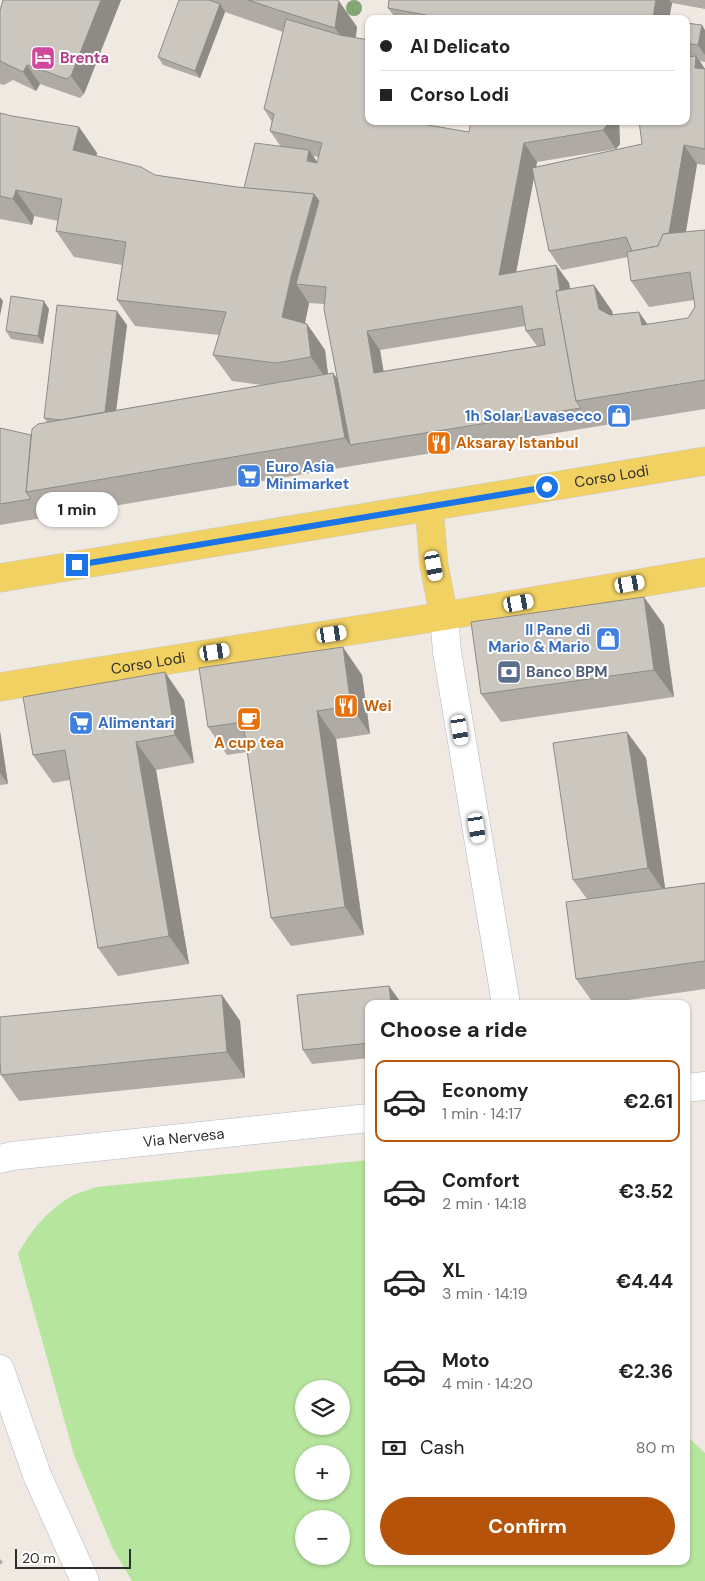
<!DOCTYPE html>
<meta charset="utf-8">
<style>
:root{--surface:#fff;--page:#f6f6f6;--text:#222;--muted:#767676;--line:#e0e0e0;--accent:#b45309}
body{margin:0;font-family:"DM Sans",sans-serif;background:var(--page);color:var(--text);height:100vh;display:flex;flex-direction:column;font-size:19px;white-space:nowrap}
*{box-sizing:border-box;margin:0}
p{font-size:16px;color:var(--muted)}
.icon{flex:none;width:28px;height:28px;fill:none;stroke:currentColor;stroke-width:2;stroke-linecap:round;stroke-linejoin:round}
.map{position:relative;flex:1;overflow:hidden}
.side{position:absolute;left:365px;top:1000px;width:325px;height:565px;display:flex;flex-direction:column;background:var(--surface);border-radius:10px;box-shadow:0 1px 4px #0004}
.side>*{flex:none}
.guide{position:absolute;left:365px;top:15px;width:325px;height:110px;border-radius:10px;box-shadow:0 1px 4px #0004;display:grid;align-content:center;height:110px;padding:0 15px;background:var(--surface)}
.controls{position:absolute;left:295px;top:1380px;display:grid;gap:10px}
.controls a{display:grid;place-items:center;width:55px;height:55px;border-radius:50%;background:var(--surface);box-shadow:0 1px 4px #0004;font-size:25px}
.scale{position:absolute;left:15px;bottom:12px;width:116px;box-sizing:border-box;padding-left:5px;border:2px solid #2e2e2e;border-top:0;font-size:14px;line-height:18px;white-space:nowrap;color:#2e2e2e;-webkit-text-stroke:4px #fff;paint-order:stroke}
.end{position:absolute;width:22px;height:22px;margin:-11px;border:6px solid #1a73e8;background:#fff;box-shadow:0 0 0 2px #fff}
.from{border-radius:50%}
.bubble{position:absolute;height:35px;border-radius:18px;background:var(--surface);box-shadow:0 1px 4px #0004;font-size:16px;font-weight:700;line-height:35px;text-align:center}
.car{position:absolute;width:15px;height:30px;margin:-15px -8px;border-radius:6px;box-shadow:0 0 4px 1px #0007;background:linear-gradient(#fff 24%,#345 0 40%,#fff 0 76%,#345 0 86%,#fff 0)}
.guide b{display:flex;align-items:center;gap:18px;height:48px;font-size:19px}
.guide b+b{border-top:1px solid var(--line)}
.guide i{width:12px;height:12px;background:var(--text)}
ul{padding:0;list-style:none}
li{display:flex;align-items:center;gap:15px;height:82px;margin:0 10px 8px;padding:0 5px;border:2px solid transparent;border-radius:10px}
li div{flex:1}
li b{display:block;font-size:19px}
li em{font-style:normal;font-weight:700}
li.on{border-color:var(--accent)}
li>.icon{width:45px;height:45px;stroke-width:1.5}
h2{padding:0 15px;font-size:22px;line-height:60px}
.pay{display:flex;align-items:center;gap:12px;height:55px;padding:0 15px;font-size:19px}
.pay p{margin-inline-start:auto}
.button{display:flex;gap:10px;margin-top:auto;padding:10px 15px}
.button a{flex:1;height:58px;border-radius:30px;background:var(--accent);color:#fff;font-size:20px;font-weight:700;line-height:58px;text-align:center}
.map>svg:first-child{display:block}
.green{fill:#b6e59e;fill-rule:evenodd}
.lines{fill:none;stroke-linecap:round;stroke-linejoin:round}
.minor-casing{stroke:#b4b7c1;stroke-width:29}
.primary-casing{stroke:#c9c9c9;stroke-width:29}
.minor{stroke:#fff;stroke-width:28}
.primary{stroke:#f2d163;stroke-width:28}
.tree{fill:#84a574}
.wall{fill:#afaba4;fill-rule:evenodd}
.shaded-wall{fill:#8e8b86}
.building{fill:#cbc7bf;stroke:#8e8b86;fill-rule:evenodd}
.route{stroke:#1a73e8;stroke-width:6}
.labels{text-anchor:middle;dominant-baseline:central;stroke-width:4;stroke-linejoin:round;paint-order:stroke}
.hotel-label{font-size:15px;font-weight:bold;fill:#b23c85;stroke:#fff;text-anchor:start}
.shop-label{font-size:15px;font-weight:bold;fill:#366cbe;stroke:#fff;text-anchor:end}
.food-label{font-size:15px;font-weight:bold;fill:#c56008;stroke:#fff;text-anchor:start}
.street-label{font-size:15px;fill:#2e2e2e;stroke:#fff}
.service-label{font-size:15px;font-weight:bold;fill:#4e5e75;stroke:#fff;text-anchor:start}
</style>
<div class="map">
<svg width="705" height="1581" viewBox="0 0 705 1581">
<rect width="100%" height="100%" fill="#efe9e1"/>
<!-- green -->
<path class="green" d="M369 1160V1561H686V1435L705 1453V1581H132L113 1549 74 1455 18 1254C30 1232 45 1213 67 1199 75 1193 87 1191 96 1187ZM304 1389H341V1426H304ZM304 1454H341V1491H304ZM304 1519H341V1556H304Z"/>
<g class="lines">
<defs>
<g id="minor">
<path d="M444 616 447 652 506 1004"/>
<path d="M686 1088 705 1086"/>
<path id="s1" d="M0 1159 12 1156 369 1118"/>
<path d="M0 1369 37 1475 85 1581"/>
</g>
<g id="primary">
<path d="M429 507 434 566 444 616"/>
<path id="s2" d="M0 578 705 461"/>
<path id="s3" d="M0 687 444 616 705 572"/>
</g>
</defs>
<!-- minor casing -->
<use href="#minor" class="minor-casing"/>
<!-- primary casing -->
<use href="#primary" class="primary-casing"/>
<!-- minor -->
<use href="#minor" class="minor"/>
<!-- primary -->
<use href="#primary" class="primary"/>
</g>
<!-- trees -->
<circle class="tree" cx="354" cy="8" r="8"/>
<!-- wall -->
<g class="wall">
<path d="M3 0H121L84 94 80 98 40 84 36 91 13 80 4 85 0 84V10Z"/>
<path d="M179 0H336L357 27 356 38 369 121 469 132 471 121H619L620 144 616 149 537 162 536 167 642 144 686 121V23L705 30V62L700 61 705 69V165L697 164 686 232 705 230V409L364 464 0 525V428L31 435 47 422 44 418 127 325 116 410 262 385 232 381 213 355 219 335 135 326 117 300 122 265 74 257 56 231 58 221 34 216 32 225 0 219V113L12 116 79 127 97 153 96 156 155 175 237 187 244 188 281 147 270 131 272 122 264 109 283 32 225 12 200 78 163 65 158 57ZM313 156 319 157 317 162ZM534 176 549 251 562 270 628 257 631 281 649 307 694 300 695 307 688 318 648 324 613 315 612 311 594 285 570 289 569 283 556 265 516 272ZM309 303 324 304 338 379 333 373 328 374 325 350 307 324 305 323ZM525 326 526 331 537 346 383 371 380 350Z"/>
<path d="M389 0H705V9L672 3 669 19H396L388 8Z"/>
<path d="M49 309 43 344 11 339 6 331Z"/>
<path d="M664 625 674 697 501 722 481 694Z"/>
<path d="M362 675 370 734 336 739 364 935 291 946 271 918 247 752 227 755 208 727Z"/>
<path d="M184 700 194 763 156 770 189 964 118 976 98 948 70 780 53 783 33 755Z"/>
<path d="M0 731 8 784 0 785Z"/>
<path d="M627 732 646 758 665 888 705 883V989L600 1004H594L576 979 587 899 573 880Z"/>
<path d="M389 986 399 1000V1004H369V1058L312 1064 303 1050 297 995Z"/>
<path d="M222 995 240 1021 245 1078 19 1101 1 1075Z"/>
<path d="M0 1559 3 1562 0 1565Z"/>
</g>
<!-- shaded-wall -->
<g class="shaded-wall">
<path d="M101 0H121L84 94 71 76Z"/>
<path d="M656 0H669L672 3 669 19H655L653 17Z"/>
<path d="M339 1 357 27 353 54 335 28Z"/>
<path d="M220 4 225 12 200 78 195 71Z"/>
<path d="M702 25 705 30V55L698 45Z"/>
<path d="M696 56 705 69V82L695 68Z"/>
<path d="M27 65 40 84 36 91 23 72Z"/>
<path d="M607 121H619L620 144 616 149 603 130Z"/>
<path d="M79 127 97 153 91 176 73 150Z"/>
<path d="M524 143 537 162 512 294 499 275Z"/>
<path d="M684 145 697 164 681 260 663 253Z"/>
<path d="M309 150 322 169 307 161Z"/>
<path d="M16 190 34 216 32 225 13 199Z"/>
<path d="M314 194 332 220 296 284 309 303 301 343 282 317 291 277Z"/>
<path d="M556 265 569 283 589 399 579 400Z"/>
<path d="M594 285 612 311 618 335 599 309Z"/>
<path d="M0 297 3 301 0 316Z"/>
<path d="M44 301 49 309 43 344 38 336Z"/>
<path d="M117 311 127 325 113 435 104 421Z"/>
<path d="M639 312 657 338 642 325Z"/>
<path d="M307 324 325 350 329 383 311 357Z"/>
<path d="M367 331 380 350 387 391 374 373Z"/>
<path d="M333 373 351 399 350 445 345 438Z"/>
<path d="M644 597 664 625 674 697 654 670Z"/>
<path d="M343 647 362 675 370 734 351 706Z"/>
<path d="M165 672 184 700 194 763 175 735Z"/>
<path d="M317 711 336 739 364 935 345 907Z"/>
<path d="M0 731 8 784 0 773Z"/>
<path d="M627 732 646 758 666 894 648 868Z"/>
<path d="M136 742 156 770 189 964 169 936Z"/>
<path d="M389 986 399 1000V1004H391Z"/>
<path d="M222 995 240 1021 245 1078 227 1052Z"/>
</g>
<!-- building -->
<g class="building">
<path d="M3 0H101L71 76 67 79 27 65 23 72 0 61V10Z"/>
<path d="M179 0H209L220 4 195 71 158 57Z"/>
<path d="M248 0H336L339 1 335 28 281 11Z"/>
<path d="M389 0H656L653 17 665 19H447L388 8Z"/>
<path d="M286 19 340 35 369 40V121H404L469 132 471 121H607V125L603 130 524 143 499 275 556 265 560 290 556 291 576 401 581 408 350 445 324 309 326 287 296 284 319 201 314 194 244 188 255 143 309 150 307 161 317 163 322 143 270 131 274 114 264 109ZM522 306 526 331 542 328 545 345 374 373 367 331Z"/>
<path d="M686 23 702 25 698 45 686 43Z"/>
<path d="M696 56 695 68 705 69V149L684 145 669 233 663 234 658 246 632 251 626 237 549 251 532 168 642 144 639 121H686V57Z"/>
<path d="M0 113 12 116 79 127 73 150 141 167 155 175 237 187 314 194 291 277 282 317 307 324 311 357 276 363 213 355 226 312 117 300 126 242 56 231 62 199 16 190 13 199 0 196Z"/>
<path d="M705 230V380L576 401 556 291 594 285 599 309 610 315 639 312 642 325 688 318 695 307 690 272 631 281 627 252 658 246 663 234Z"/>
<path d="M11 296 44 301 38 336 6 331Z"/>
<path d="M57 305 117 311 105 412 61 420 44 418Z"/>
<path d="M333 373 345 438 26 492 32 429 38 424Z"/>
<path d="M0 428 31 435 26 492 31 499 0 504Z"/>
<path d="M644 597 654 670 481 694 471 622Z"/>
<path d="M343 647 351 706 317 711 345 907 271 918 243 722 208 727 199 668Z"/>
<path d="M165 672 175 735 136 742 169 936 98 948 65 750 33 755 23 697Z"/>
<path d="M627 732 648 868 573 880 553 743Z"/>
<path d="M705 883V961L576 979 566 902Z"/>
<path d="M389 986 391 1004H369V1043L303 1050 297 995Z"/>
<path d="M222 995 227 1052 1 1075 0 1062V1017Z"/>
</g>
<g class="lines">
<!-- route -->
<path class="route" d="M77 565 547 487"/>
</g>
<!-- icons -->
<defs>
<symbol id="hotel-square" viewBox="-11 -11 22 22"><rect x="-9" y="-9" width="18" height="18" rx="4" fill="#d1479c" stroke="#fff"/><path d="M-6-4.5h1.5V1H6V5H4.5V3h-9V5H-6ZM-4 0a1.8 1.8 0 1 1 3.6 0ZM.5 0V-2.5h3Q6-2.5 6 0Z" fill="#fff"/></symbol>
<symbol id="shop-square" viewBox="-11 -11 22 22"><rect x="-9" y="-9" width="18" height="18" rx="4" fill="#3f7fe0" stroke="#fff"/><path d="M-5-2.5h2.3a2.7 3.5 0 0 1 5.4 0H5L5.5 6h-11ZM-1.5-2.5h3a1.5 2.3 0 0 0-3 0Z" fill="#fff"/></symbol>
<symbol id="restaurant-square" viewBox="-11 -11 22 22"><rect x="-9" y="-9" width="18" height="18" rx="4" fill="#e8710a" stroke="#fff"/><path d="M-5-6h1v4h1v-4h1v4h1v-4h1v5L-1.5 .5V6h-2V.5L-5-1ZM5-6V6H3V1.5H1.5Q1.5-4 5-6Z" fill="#fff"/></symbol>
<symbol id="supermarket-square" viewBox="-11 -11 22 22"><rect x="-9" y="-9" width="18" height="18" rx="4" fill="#3f7fe0" stroke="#fff"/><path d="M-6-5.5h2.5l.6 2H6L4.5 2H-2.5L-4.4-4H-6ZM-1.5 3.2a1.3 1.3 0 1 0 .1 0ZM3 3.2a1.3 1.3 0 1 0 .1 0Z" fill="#fff"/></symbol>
<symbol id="bank-square" viewBox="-11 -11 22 22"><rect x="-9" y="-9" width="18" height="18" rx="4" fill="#5c6f8a" stroke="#fff"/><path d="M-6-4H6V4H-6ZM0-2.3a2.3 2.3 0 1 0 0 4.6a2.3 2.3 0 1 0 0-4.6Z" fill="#fff"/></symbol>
<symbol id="cafe-square" viewBox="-11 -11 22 22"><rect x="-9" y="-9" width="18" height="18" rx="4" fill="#e8710a" stroke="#fff"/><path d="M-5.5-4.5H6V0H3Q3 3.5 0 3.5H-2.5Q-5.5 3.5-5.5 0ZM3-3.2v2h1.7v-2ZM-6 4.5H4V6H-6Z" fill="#fff"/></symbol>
</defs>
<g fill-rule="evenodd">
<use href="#hotel-square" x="29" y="44" width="28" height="28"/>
<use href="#shop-square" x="605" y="402" width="28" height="28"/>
<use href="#restaurant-square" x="425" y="429" width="28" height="28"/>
<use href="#supermarket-square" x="235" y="462" width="28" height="28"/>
<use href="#shop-square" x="594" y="625" width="28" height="28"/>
<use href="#bank-square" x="495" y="658" width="28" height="28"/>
<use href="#restaurant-square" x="332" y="692" width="28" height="28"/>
<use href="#cafe-square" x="235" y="705" width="28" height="28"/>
<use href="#supermarket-square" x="67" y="709" width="28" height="28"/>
</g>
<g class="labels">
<!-- hotel labels -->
<g class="hotel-label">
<text x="60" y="58">Brenta</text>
</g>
<!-- shop labels -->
<g class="shop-label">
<text x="602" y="416">1h Solar Lavasecco</text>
<text x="266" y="467" text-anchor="start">Euro Asia<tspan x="266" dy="17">Minimarket</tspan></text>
<text x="590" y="630">Il Pane di<tspan x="590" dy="17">Mario &amp; Mario</tspan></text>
<text x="98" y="723" text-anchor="start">Alimentari</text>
</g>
<!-- food labels -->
<g class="food-label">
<text x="456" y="443">Aksaray Istanbul</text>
<text x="364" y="706">Wei</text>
<text x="249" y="743" text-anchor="middle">A cup tea</text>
</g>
<!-- street labels -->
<g class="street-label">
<text stroke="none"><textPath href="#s2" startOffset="620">Corso Lodi</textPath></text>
<text stroke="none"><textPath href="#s3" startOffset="150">Corso Lodi</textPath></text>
<text stroke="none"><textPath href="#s1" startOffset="185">Via Nervesa</textPath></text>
</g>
<!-- service labels -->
<g class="service-label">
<text x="526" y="672">Banco BPM</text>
</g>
</g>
</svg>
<div class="controls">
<a><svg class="icon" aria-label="layers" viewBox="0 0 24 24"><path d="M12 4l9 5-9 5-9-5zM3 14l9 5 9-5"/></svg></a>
<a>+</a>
<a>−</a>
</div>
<div class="scale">20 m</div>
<i class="end from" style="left:547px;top:487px"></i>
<i class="end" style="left:77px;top:565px"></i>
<div class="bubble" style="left:36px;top:492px;width:82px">1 min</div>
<i class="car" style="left:434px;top:566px;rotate:169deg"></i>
<i class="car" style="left:630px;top:584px;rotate:80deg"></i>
<i class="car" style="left:519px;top:603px;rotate:80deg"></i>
<i class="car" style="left:332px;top:634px;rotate:81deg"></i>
<i class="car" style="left:215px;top:652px;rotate:81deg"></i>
<i class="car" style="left:460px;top:730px;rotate:171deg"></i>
<i class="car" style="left:477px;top:828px;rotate:171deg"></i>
<div class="guide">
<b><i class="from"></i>Al Delicato</b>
<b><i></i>Corso Lodi</b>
</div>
<section class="side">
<h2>Choose a ride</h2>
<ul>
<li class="on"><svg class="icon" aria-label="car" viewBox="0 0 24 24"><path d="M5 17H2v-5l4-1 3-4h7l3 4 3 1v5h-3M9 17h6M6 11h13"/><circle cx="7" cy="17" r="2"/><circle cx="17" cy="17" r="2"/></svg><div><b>Economy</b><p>1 min · 14:17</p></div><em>€2.61</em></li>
<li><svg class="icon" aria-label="car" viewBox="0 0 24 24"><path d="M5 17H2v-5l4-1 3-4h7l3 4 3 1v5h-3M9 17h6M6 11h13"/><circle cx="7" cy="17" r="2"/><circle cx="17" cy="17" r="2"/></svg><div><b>Comfort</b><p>2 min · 14:18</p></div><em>€3.52</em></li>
<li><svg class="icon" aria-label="car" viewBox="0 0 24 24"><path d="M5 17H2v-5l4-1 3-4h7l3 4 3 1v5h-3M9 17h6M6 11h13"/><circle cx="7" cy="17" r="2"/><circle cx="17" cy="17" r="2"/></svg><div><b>XL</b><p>3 min · 14:19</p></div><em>€4.44</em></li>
<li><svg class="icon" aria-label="car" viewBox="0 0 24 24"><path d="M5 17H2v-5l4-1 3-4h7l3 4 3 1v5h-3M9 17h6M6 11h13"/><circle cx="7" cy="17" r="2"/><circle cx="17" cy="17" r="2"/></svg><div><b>Moto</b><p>4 min · 14:20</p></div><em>€2.36</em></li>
</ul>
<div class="pay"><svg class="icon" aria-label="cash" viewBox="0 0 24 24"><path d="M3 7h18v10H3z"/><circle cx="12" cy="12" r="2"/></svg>Cash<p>80 m</p></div>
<div class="button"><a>Confirm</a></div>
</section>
</div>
